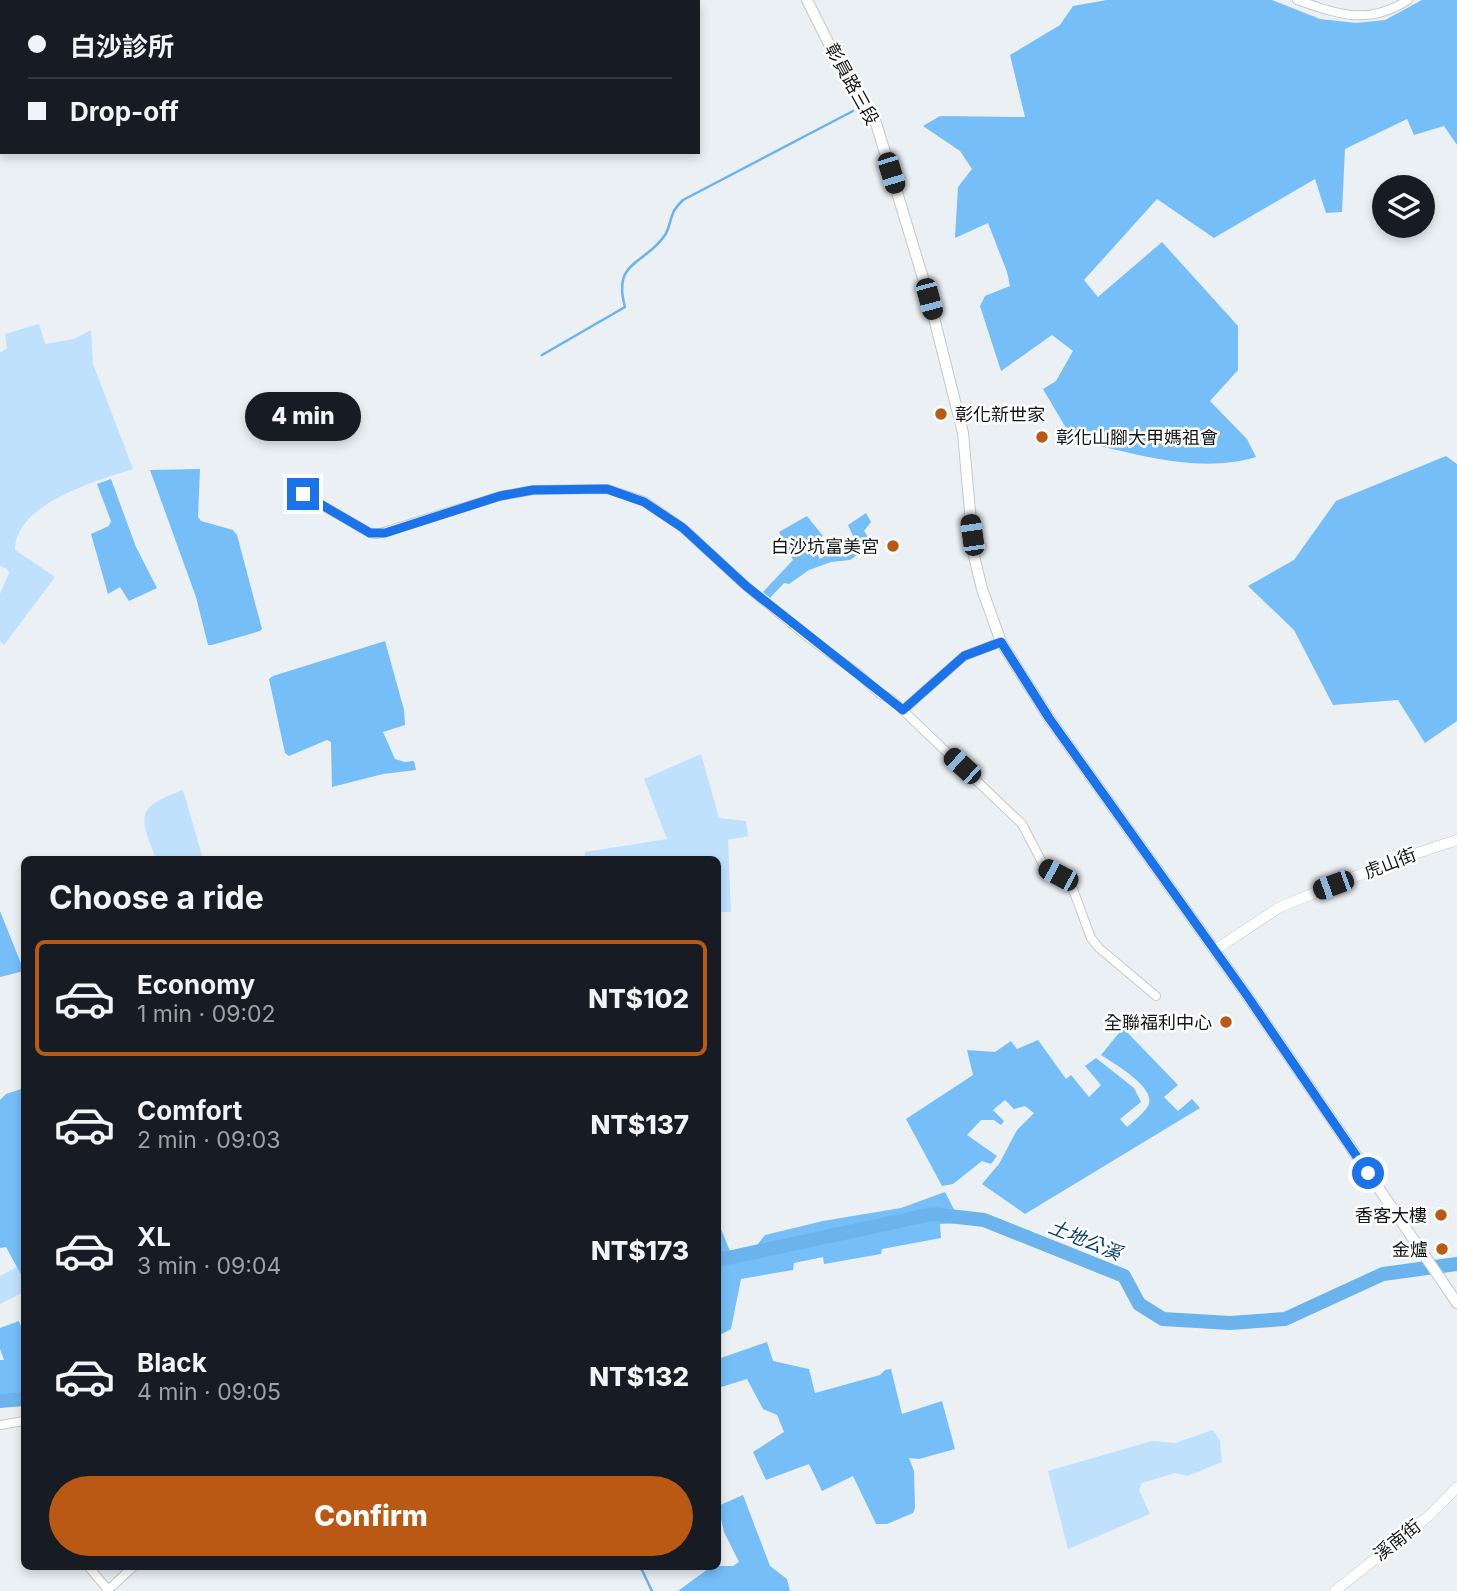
<!DOCTYPE html>
<meta charset="utf-8">
<style>
:root{--surface:#171b24;--page:#242831;--text:#f1f3f6;--muted:#9ea1a6;--line:#363941;--accent:#b95914}
body{margin:0;font-family:Inter,"Noto Sans TC",sans-serif;background:var(--page);color:var(--text);height:100vh;display:flex;flex-direction:column;font-size:26px;white-space:nowrap}
*{box-sizing:border-box;margin:0}
p{font-size:23px;color:var(--muted)}
.icon{flex:none;width:38px;height:38px;fill:none;stroke:currentColor;stroke-width:2;stroke-linecap:round;stroke-linejoin:round}
.map{position:relative;flex:1;overflow:hidden}
.details{position:absolute;left:21px;top:856px;width:700px;height:714px;display:flex;flex-direction:column;background:var(--surface);border-radius:10px;box-shadow:0 4px 10px #0003}
.details>*{flex:none}
.top-card{position:absolute;left:0px;top:0px;width:700px;height:154px;box-shadow:0 4px 10px #0003;display:grid;align-content:center;height:154px;padding:0 28px;background:var(--surface)}
.buttons{position:absolute;left:1372px;top:175px;display:grid;gap:14px}
.buttons a{display:grid;place-items:center;width:63px;height:63px;border-radius:50%;background:var(--surface);box-shadow:0 4px 10px #0003;font-size:35px}
.end{position:absolute;width:32px;height:32px;margin:-16px;border:9px solid #1a73e8;background:#fff;box-shadow:0 0 0 4px #fff}
.from{border-radius:50%}
.bubble{position:absolute;height:49px;border-radius:24px;background:var(--surface);box-shadow:0 4px 10px #0003;font-size:23px;font-weight:800;line-height:49px;text-align:center}
.car{position:absolute;width:21px;height:42px;margin:-21px -10px;border-radius:9px;box-shadow:0 0 5px 2px #0007;background:linear-gradient(#222 24%,#8ab4d8 0 40%,#222 0 76%,#8ab4d8 0 86%,#222 0)}
.top-card b{display:flex;align-items:center;gap:24px;height:66px;font-size:26px}
.top-card b+b{border-top:2px solid var(--line)}
.top-card i{width:18px;height:18px;background:var(--text)}
ul{padding:0;list-style:none}
li{display:flex;align-items:center;gap:21px;height:116px;margin:0 14px 10px;padding:0 14px;border:4px solid transparent;border-radius:10px}
li div{flex:1}
li b{display:block;font-size:26px}
li em{font-style:normal;font-weight:800}
li.selected{border-color:var(--accent)}
li>.icon{width:63px;height:63px;stroke-width:1.5}
h2{padding:0 28px;font-size:32px;line-height:84px}
.primary-button{display:flex;gap:14px;margin-top:auto;padding:14px 28px}
.primary-button a{flex:1;height:80px;border-radius:42px;background:var(--accent);color:#fff;font-size:28px;font-weight:800;line-height:80px;text-align:center}
.map>svg:first-child{display:block}
.green{fill:#bfe1fd}
.forest{fill:#76bef8}
.lines{fill:none;stroke-linecap:round;stroke-linejoin:round}
.stream{stroke:#6bb3ec;stroke-width:2.5}
.river{stroke:#6bb3ec;stroke-width:14}
.minor-casing{stroke:#c3c8cc;stroke-width:10}
.tertiary-casing{stroke:#c3c8cc;stroke-width:11}
.secondary-casing{stroke:#c3c8cc;stroke-width:12}
.minor{stroke:#fff;stroke-width:8}
.tertiary{stroke:#fff;stroke-width:10}
.secondary{stroke:#fff;stroke-width:10}
.route{stroke:#1a73e8;stroke-width:9}
.poi-dot{fill:#b95914;stroke:#fff;stroke-width:2.5}
.labels{text-anchor:middle;dominant-baseline:central;stroke-width:5;stroke-linejoin:round;paint-order:stroke}
.street-label{font-size:18px;fill:#131416;stroke:#fff}
.poi-label{font-size:18px;fill:#131416;stroke:#fff;text-anchor:end}
.water-label{font-size:19px;font-style:italic;fill:#0b4469;stroke:#fff}
</style>
<div class="map">
<svg width="1457" height="1591" viewBox="0 0 1457 1591">
<rect width="100%" height="100%" fill="#ebf0f4"/>
<!-- green -->
<g class="green">
<path d="M39 324 45 344 74 339 91 330 93 364 133 469C98 480 14 504 15 550L55 577 4 645 0 641V594L9 573 7 569 0 566V352L7 349 5 334Z"/>
<path d="M701 754 719 818 746 821 748 836 728 840 731 912H718V859H585V852L667 839 644 779Z"/>
<path d="M183 790 203 859H156C140 816 134 808 183 790Z"/>
<path d="M17 1267 24 1280V1292L0 1304V1276Z"/>
<path d="M1213 1430 1220 1441 1222 1462 1187 1476 1175 1473 1142 1483 1139 1490 1150 1514 1068 1549 1048 1471 1152 1441 1175 1443Z"/>
</g>
<!-- forest -->
<g class="forest">
<path d="M1107 0H1272L1320 19 1356 23 1385 20 1422 0H1457V145L1444 126 1414 135 1407 119 1345 149 1342 212 1326 213 1315 179 1214 238 1157 199 1084 280 1098 297 1162 242 1238 326V370L1210 401 1247 439 1256 457C1197 475 1131 452 1073 440L1043 389 1056 381 1073 351 1052 335 1001 371 980 306 985 296 1010 286 1007 272 988 223 955 238 958 187 972 169 960 151 923 126 940 116 1025 117 1010 55 1060 25 1073 6Z"/>
<path d="M1446 456 1457 464V721L1425 743 1398 700 1333 705 1294 630 1248 586 1294 560 1336 501Z"/>
<path d="M200 469 198 517 201 521 233 530 237 535 262 629 260 631 212 645H208L196 597 150 470Z"/>
<path d="M111 479 136 547 157 588 129 601 120 587 108 594 91 534 109 526 111 521 97 484Z"/>
<path d="M866 513 871 522 864 531 873 544 850 560 831 562 809 570 789 584 784 583 770 598 763 592 793 560 779 532 807 516 823 536 811 543 820 559 854 538 848 525Z"/>
<path d="M385 641 404 710 405 725 383 732 395 759 405 762 414 761 416 770 383 774 332 787 331 742 327 740 289 756 285 753 269 679 273 676Z"/>
<path d="M0 911 24 971 0 977Z"/>
<path d="M1123 1028 1178 1085 1164 1097 1178 1111 1192 1099 1200 1108 1025 1214 982 1184 999 1164 1017 1130 1034 1113 1025 1106 1014 1109 1005 1100 993 1110 1004 1121 1001 1125 994 1120H981L967 1135 997 1156 991 1164 982 1161 953 1184 942 1186 906 1119 973 1075 967 1050 995 1052 1011 1041 1017 1049 1038 1040 1066 1079 1071 1075 1089 1097 1101 1085 1085 1066 1096 1058 1134 1088 1141 1102 1120 1119 1127 1127C1134 1121 1143 1114 1148 1106 1158 1088 1113 1063 1101 1055Z"/>
<path d="M24 1088V1280L6 1247 0 1248V1100L6 1094Z"/>
<path d="M945 1192 961 1223 940 1224 941 1238 882 1249 881 1254 824 1264 823 1257 794 1263 793 1270 741 1279 731 1329 718 1336V1222L730 1251 757 1245 765 1235 823 1221 901 1208Z"/>
<path d="M19 1321 24 1334V1394L0 1397V1360H4L0 1349V1328Z"/>
<path d="M767 1342 773 1361 809 1369 815 1393 880 1375 885 1370 891 1369 902 1414 942 1401 955 1449 919 1459 909 1458 914 1471 915 1508 913 1513 887 1524H876L853 1476 822 1491 809 1464 766 1480 753 1452 784 1432 777 1415 763 1409 747 1379 718 1388V1359Z"/>
<path d="M743 1495 770 1566 787 1579 790 1591H678L712 1566H733L739 1562 724 1532 718 1506Z"/>
</g>
<g class="lines">
<!-- stream -->
<g class="stream">
<path d="M542 355 625 307C612 260 645 265 665 235 669 229 670 220 673 213 675 208 679 204 683 200L853 111"/>
<path d="M640 1566 652 1591"/>
</g>
<!-- river -->
<g class="river">
<path d="M718 1260 932 1214 984 1220 1124 1276 1139 1304 1163 1319 1230 1323 1285 1319 1383 1274 1457 1264"/>
<path d="M0 1401 24 1399"/>
</g>
<defs>
<g id="minor">
<path d="M1297 0C1338 14 1368 26 1408 0"/>
<path d="M303 494 370 533 377 534 500 496 533 490 607 489 644 501 683 528 746 586 810 639 860 675 880 694 891 699 1022 824 1045 868 1071 884 1091 938 1099 948 1156 996"/>
<path d="M903 710 964 656 1001 642"/>
<path d="M0 1425 24 1421"/>
<path d="M88 1566 108 1590 134 1566"/>
</g>
<g id="tertiary">
<path d="M1215 950 1280 907 1396 860 1457 840"/>
<path d="M1335 1591 1430 1515 1457 1487"/>
</g>
<path id="secondary" d="M807 0 834 54 876 123 929 298 963 433 974 556 982 589 1001 642 1049 718 1246 994 1457 1303"/>
</defs>
<!-- minor casing -->
<use href="#minor" class="minor-casing"/>
<!-- tertiary casing -->
<use href="#tertiary" class="tertiary-casing"/>
<!-- secondary casing -->
<use href="#secondary" class="secondary-casing"/>
<!-- minor -->
<use href="#minor" class="minor"/>
<!-- tertiary -->
<use href="#tertiary" class="tertiary"/>
<!-- secondary -->
<use href="#secondary" class="secondary"/>
</g>
<g class="lines">
<!-- route -->
<path class="route" d="M303 494 370 533H385L500 496 533 490 607 489 644 502 683 528 746 586 903 710 964 656 1001 642 1049 718 1246 994 1368 1173"/>
</g>
<!-- markers -->
<g class="poi-dot">
<circle cx="941" cy="414" r="7"/>
<circle cx="1042" cy="437" r="7"/>
<circle cx="893" cy="546" r="7"/>
<circle cx="1226" cy="1022" r="7"/>
<circle cx="1441" cy="1215" r="7"/>
<circle cx="1442" cy="1249" r="7"/>
</g>
<g class="labels">
<!-- street labels -->
<g class="street-label">
<text transform="translate(852 84) rotate(61)">彰員路三段</text>
<text transform="translate(1390 863) rotate(-21)">虎山街</text>
<text transform="translate(1397 1540) rotate(-38)">溪南街</text>
</g>
<!-- poi labels -->
<g class="poi-label">
<text x="955" y="414" text-anchor="start">彰化新世家</text>
<text x="1056" y="437" text-anchor="start">彰化山腳大甲媽祖會</text>
<text x="879" y="546">白沙坑富美宮</text>
<text x="1212" y="1022">全聯福利中心</text>
<text x="1427" y="1215">香客大樓</text>
<text x="1428" y="1249">金爐</text>
</g>
<!-- water labels -->
<g class="water-label">
<text transform="translate(1085 1240) rotate(22)">土地公溪</text>
</g>
</g>
</svg>
<div class="buttons">
<a><svg class="icon" aria-label="layers" viewBox="0 0 24 24"><path d="M12 4l9 5-9 5-9-5zM3 14l9 5 9-5"/></svg></a>
</div>
<i class="end from" style="left:1368px;top:1173px"></i>
<i class="end" style="left:303px;top:494px"></i>
<div class="bubble" style="left:245px;top:392px;width:116px">4 min</div>
<i class="car" style="left:891px;top:173px;rotate:163deg"></i>
<i class="car" style="left:929px;top:299px;rotate:165deg"></i>
<i class="car" style="left:972px;top:535px;rotate:352deg"></i>
<i class="car" style="left:962px;top:766px;rotate:312deg"></i>
<i class="car" style="left:1058px;top:875px;rotate:298deg"></i>
<i class="car" style="left:1333px;top:885px;rotate:250deg"></i>
<div class="top-card">
<b><i class="from"></i>白沙診所</b>
<b><i></i>Drop-off</b>
</div>
<section class="details">
<h2>Choose a ride</h2>
<ul>
<li class="selected"><svg class="icon" aria-label="car" viewBox="0 0 24 24"><path d="M5 17H2v-5l4-1 3-4h7l3 4 3 1v5h-3M9 17h6M6 11h13"/><circle cx="7" cy="17" r="2"/><circle cx="17" cy="17" r="2"/></svg><div><b>Economy</b><p>1 min · 09:02</p></div><em>NT$102</em></li>
<li><svg class="icon" aria-label="car" viewBox="0 0 24 24"><path d="M5 17H2v-5l4-1 3-4h7l3 4 3 1v5h-3M9 17h6M6 11h13"/><circle cx="7" cy="17" r="2"/><circle cx="17" cy="17" r="2"/></svg><div><b>Comfort</b><p>2 min · 09:03</p></div><em>NT$137</em></li>
<li><svg class="icon" aria-label="car" viewBox="0 0 24 24"><path d="M5 17H2v-5l4-1 3-4h7l3 4 3 1v5h-3M9 17h6M6 11h13"/><circle cx="7" cy="17" r="2"/><circle cx="17" cy="17" r="2"/></svg><div><b>XL</b><p>3 min · 09:04</p></div><em>NT$173</em></li>
<li><svg class="icon" aria-label="car" viewBox="0 0 24 24"><path d="M5 17H2v-5l4-1 3-4h7l3 4 3 1v5h-3M9 17h6M6 11h13"/><circle cx="7" cy="17" r="2"/><circle cx="17" cy="17" r="2"/></svg><div><b>Black</b><p>4 min · 09:05</p></div><em>NT$132</em></li>
</ul>
<div class="primary-button"><a>Confirm</a></div>
</section>
</div>
